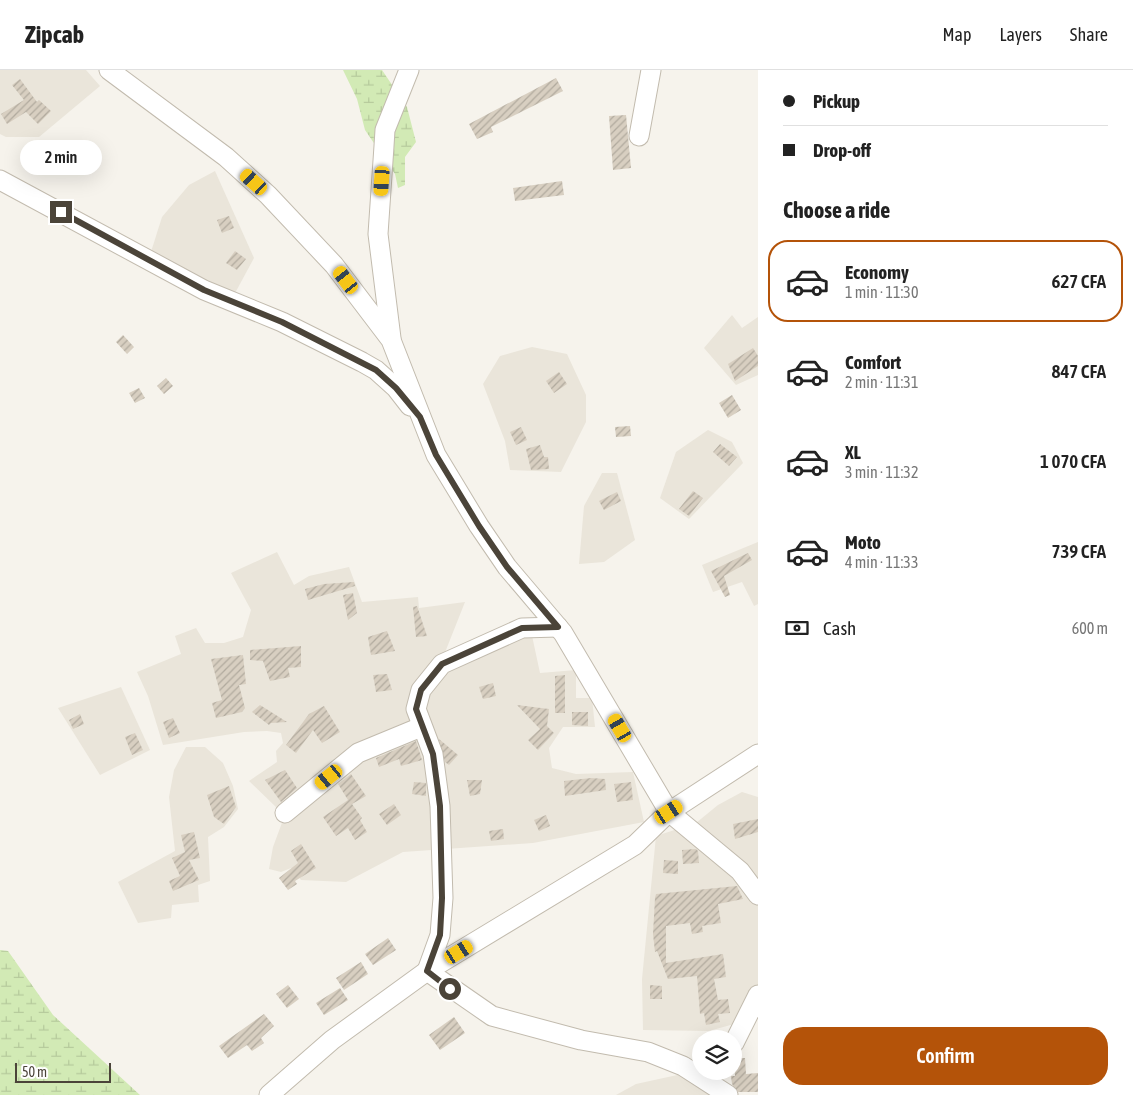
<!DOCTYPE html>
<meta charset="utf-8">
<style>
:root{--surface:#fff;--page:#f2f2f2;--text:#222;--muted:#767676;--line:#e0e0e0;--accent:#b45309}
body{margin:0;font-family:"Asap Condensed",sans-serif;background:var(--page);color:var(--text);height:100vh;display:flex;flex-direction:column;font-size:19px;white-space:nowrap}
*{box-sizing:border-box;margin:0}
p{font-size:16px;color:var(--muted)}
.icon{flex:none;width:28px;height:28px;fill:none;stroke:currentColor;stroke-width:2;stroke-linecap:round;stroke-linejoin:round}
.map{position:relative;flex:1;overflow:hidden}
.panel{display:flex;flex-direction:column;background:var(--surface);width:375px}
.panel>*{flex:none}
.hud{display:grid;align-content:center;height:110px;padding:0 25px;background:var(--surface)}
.controls{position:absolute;left:692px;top:960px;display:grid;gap:10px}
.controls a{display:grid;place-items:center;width:50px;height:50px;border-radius:50%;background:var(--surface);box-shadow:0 5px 20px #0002;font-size:25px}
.scale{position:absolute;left:15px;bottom:12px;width:96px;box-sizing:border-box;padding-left:5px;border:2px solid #4b4439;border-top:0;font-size:14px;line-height:18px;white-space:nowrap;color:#4b4439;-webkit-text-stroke:4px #fff;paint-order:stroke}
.end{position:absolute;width:22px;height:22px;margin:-11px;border:6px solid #4b4439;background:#fff;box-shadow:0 0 0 2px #fff}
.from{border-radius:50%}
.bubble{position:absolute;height:35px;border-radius:18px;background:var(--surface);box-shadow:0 5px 20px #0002;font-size:16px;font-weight:600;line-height:35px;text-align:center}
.car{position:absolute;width:15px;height:30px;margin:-15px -8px;border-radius:6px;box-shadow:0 0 4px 1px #0007;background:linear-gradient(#f5c518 24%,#345 0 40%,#f5c518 0 76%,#345 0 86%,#f5c518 0)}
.hud b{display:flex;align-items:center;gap:18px;height:48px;font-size:19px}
.hud b+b{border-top:1px solid var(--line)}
.hud i{width:12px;height:12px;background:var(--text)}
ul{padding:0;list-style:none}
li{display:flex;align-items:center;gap:15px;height:82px;margin:0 10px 8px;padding:0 15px;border:2px solid transparent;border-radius:20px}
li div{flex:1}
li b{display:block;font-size:19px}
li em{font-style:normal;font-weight:600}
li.active{border-color:var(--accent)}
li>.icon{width:45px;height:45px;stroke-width:1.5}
h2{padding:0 25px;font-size:22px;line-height:60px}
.pay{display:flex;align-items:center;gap:12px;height:55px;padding:0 25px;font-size:19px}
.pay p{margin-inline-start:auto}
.button{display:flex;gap:10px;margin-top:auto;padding:10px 25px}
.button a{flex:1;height:58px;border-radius:20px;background:var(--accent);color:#fff;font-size:20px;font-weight:600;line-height:58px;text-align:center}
header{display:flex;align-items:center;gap:30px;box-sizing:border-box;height:70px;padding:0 25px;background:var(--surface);border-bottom:1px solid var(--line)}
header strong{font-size:24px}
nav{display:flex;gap:28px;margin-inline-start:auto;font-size:18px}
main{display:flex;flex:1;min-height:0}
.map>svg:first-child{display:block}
.residential{fill:#eae5da}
.wetland{fill:url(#wetland-marsh)}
.building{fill:url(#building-hatch)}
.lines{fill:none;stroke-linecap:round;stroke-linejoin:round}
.minor-casing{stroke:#c2bbae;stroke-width:21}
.minor{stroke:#fff;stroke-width:19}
.route{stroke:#4b4439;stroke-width:6}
</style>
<header>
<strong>Zipcab</strong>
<nav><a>Map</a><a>Layers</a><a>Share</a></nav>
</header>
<main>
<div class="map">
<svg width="758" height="1025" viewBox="0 0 758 1025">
<defs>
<pattern id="wetland-marsh" width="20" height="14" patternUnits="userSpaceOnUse" patternTransform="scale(1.25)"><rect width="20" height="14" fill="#d2eab5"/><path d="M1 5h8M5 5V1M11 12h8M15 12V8" fill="none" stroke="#b6ca9c"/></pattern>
<pattern id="building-hatch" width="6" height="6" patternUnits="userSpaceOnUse" patternTransform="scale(1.25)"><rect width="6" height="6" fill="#d8cfc1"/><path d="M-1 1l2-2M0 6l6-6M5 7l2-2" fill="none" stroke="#b1aa9e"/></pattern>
</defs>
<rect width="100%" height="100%" fill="#f6f3ec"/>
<!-- residential -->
<g class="residential">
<path d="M0 0H86L100 16 39 67H6L0 64Z"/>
<path d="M215 101 254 188 234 225 150 185 162 147 189 115Z"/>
<path d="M732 245 742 258 758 247V305L736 315 704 278Z"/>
<path d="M532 277 567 284 586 325V352L561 402 510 400 505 371 483 314 500 286Z"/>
<path d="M708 360 732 372 743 393 689 449 660 428 676 382Z"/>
<path d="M602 403H617L635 470 604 492 579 494 584 436Z"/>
<path d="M758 472V534L754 536 742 512 713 522 702 495Z"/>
<path d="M277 482 294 515 309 506 349 497 362 532 418 527 419 538 465 532 442 590 531 561 540 603 576 600V628H592L595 657H563L549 678 552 698 576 704 633 702 644 752 533 773 403 782 346 812 301 810 291 798 281 802 269 799 273 777 283 750 279 740 249 711 277 692 276 681 283 673 281 663 267 661 244 662 163 675 148 626 137 602 181 584 175 566 196 558 205 573H224L243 567 251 540 231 503Z"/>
<path d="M121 617 150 680 100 705 58 638Z"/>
<path d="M186 677H205L223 693 233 716 238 739 224 757 208 767 210 811 198 815 199 832 172 835 171 848 138 853 118 812 175 781 169 727 174 700Z"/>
<path d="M742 722 758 727V916L745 928 744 945 734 954 709 961 643 960 642 909 656 766 696 753 718 735Z"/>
<path d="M691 1002 711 1025H616L636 1014Z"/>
</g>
<!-- wetland -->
<g class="wetland">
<path d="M343 0H382L407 37 416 72 405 87V115L398 118 395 104 365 60 357 29Z"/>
<path d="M0 880 8 881 53 945 140 1025H0Z"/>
</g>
<!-- building -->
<g class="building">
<path d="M556 8 563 21 491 57 493 62 477 69 469 54Z"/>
<path d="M20 9 37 32 39 30 51 41 38 54 26 42 7 54 1 44 24 30 12 15Z"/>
<path d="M626 45 631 98 613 100 609 46Z"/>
<path d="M562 111 564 125 515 131 513 118Z"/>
<path d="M229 146 234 158 222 163 217 150Z"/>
<path d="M235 181 246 189 237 200 226 193Z"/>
<path d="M123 265 134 277 127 284 116 272Z"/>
<path d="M753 278 758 286V296L735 311 728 294Z"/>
<path d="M559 302 567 314 554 323 546 311Z"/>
<path d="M166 308 173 316 164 324 157 316Z"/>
<path d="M139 318 145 328 135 333 129 323Z"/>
<path d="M732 325 741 340 728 348 719 333Z"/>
<path d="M630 356 631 366 616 367 615 357Z"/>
<path d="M521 357 527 370 516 375 510 362Z"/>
<path d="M720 374 737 387 729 396 713 382Z"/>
<path d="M540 375 544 387H548L549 399 531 400 526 379Z"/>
<path d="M693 421 703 428 689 446 679 439Z"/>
<path d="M617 422 621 431 604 440 599 431Z"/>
<path d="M748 483 752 490 724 506 730 525 725 527 711 501Z"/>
<path d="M354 512 355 516 308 530 305 519 324 514Z"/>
<path d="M353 523 357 543 348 550 343 525Z"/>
<path d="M417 536 427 566 416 567 413 537Z"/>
<path d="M387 561 395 581 371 585 368 567Z"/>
<path d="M301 576V597L288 598 290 607 270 611 263 591 250 590V580Z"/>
<path d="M243 585 246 614 239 615 245 638 242 642 216 648 212 633 222 630 211 589Z"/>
<path d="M387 604 392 620 376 622 373 605Z"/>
<path d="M565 605V643H555V606Z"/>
<path d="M493 613 496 626 483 629 479 617Z"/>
<path d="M260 635 287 652 271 653 269 655 252 642Z"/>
<path d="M517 635 549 639 547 656 554 663 538 680 528 670 540 659Z"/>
<path d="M324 636 340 662 322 673 313 660 296 683 286 675 309 644Z"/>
<path d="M572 642H588V656L572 655Z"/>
<path d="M80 644 84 654 73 659 69 650Z"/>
<path d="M173 648 180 663 169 668 163 652Z"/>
<path d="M135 663 143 680 132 685 125 667Z"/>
<path d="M439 669 458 685 449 695 445 692Z"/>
<path d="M416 671 422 690 401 696 399 689 379 697 376 688Z"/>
<path d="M285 700 297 718 281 732 265 710Z"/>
<path d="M351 704 366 726 352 734 362 748 360 750 367 762 355 770 348 758 336 766 323 747 348 730 338 714Z"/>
<path d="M591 708 605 709 606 720 565 726 564 711Z"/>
<path d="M467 710H482L480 724 470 726Z"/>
<path d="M414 712 426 713V726L412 724Z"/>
<path d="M631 712 633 730 617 732 614 714Z"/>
<path d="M229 716 236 737 224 754 214 747 207 725Z"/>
<path d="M394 734 401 745 387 755 379 744Z"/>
<path d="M546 745 550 756 539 761 534 750Z"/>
<path d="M758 749V762L735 769 733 754Z"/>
<path d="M503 759 504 769 491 771 489 761Z"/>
<path d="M194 762 200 788 189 790 199 810 173 821 169 811 180 806 172 788 185 782 181 765Z"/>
<path d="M301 774 316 798 295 811 297 814 288 820 279 808 298 793 291 781Z"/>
<path d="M696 779 698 781 699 793 683 794 682 780Z"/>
<path d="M664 790 678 791V804L663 803Z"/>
<path d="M737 816 743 829 718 834 721 853 702 856 703 862 692 864 690 853 666 856V893L723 884 726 907 714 909 718 930 728 929 730 943 718 944 720 952 706 955 704 943 700 944 697 906 668 909 657 881 655 882 653 864 655 828 656 824Z"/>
<path d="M388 868 396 880 373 895 365 884Z"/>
<path d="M361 892 368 904 344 920 336 908Z"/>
<path d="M288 915 299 929 287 938 276 924Z"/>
<path d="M650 915 662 916V929H650Z"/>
<path d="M340 918 348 930 324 945 316 933Z"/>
<path d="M264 944 274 956 261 968 264 973 252 981 247 975 228 988 219 976Z"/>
<path d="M454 947 465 963 440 980 429 965Z"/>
<path d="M734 988H745L746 1004 758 1003V1022H738L732 1014 731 1006H735Z"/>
</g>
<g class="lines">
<defs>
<g id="minor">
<path d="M109 0 226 87 268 125 334 195 391 270 436 385 479 456 507 497 563 563 669 742 740 801 758 825"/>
<path d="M639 66 651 0"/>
<path d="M0 110 204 220 282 252 362 292 376 300 396 318 410 336"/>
<path d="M391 268 378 164 384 76 385 60 409 0"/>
<path d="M558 557 522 558 442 594 421 620 416 639 433 684 440 736 443 828 440 865 427 901 492 946 581 970 648 982 683 996 728 1025"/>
<path d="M285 743 358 683 421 657"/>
<path d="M734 973 758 925"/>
<path d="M269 1025 332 970 427 901 635 775 669 742 758 684"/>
</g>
</defs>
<!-- minor casing -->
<use href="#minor" class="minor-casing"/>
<!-- minor -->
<use href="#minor" class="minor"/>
</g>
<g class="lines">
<!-- route -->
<path class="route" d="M61 142 204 220 282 252 376 300 396 318 420 347 436 385 479 456 507 497 558 557 522 558 442 594 421 620 416 639 433 684 440 736 442 828 440 865 427 901 450 919"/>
</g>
</svg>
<div class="controls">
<a><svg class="icon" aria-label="layers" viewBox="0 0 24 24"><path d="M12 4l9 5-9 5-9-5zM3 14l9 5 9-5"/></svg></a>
</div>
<div class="scale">50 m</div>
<i class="end from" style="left:450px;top:919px"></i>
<i class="end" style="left:61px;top:142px"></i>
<div class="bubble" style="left:20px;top:70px;width:82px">2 min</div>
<i class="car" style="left:382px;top:111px;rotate:184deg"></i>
<i class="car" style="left:254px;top:112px;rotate:312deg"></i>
<i class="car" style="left:346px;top:210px;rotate:323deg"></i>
<i class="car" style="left:620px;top:658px;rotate:330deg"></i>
<i class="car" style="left:329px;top:707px;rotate:231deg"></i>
<i class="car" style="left:669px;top:742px;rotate:57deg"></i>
<i class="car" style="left:459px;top:882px;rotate:59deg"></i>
</div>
<section class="panel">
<div class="hud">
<b><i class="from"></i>Pickup</b>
<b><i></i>Drop-off</b>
</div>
<h2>Choose a ride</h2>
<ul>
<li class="active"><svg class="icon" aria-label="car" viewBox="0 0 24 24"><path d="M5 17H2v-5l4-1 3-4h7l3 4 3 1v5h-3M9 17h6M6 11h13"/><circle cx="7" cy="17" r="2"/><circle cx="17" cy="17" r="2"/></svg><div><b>Economy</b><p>1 min · 11:30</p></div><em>627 CFA</em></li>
<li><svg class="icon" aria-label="car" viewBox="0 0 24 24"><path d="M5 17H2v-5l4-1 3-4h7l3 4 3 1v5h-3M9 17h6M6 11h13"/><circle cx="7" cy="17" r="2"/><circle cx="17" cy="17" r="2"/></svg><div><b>Comfort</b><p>2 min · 11:31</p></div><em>847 CFA</em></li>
<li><svg class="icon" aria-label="car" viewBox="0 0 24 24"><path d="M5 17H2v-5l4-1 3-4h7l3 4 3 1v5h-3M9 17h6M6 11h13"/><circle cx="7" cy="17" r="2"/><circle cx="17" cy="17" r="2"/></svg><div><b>XL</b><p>3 min · 11:32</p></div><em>1 070 CFA</em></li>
<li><svg class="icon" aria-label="car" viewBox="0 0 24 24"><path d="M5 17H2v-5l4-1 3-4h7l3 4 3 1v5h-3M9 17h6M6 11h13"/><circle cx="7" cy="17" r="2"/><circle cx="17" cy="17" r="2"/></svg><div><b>Moto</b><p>4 min · 11:33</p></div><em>739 CFA</em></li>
</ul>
<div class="pay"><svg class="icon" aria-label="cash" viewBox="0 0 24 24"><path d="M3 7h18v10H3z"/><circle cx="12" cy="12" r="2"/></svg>Cash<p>600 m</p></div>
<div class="button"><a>Confirm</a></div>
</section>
</main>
